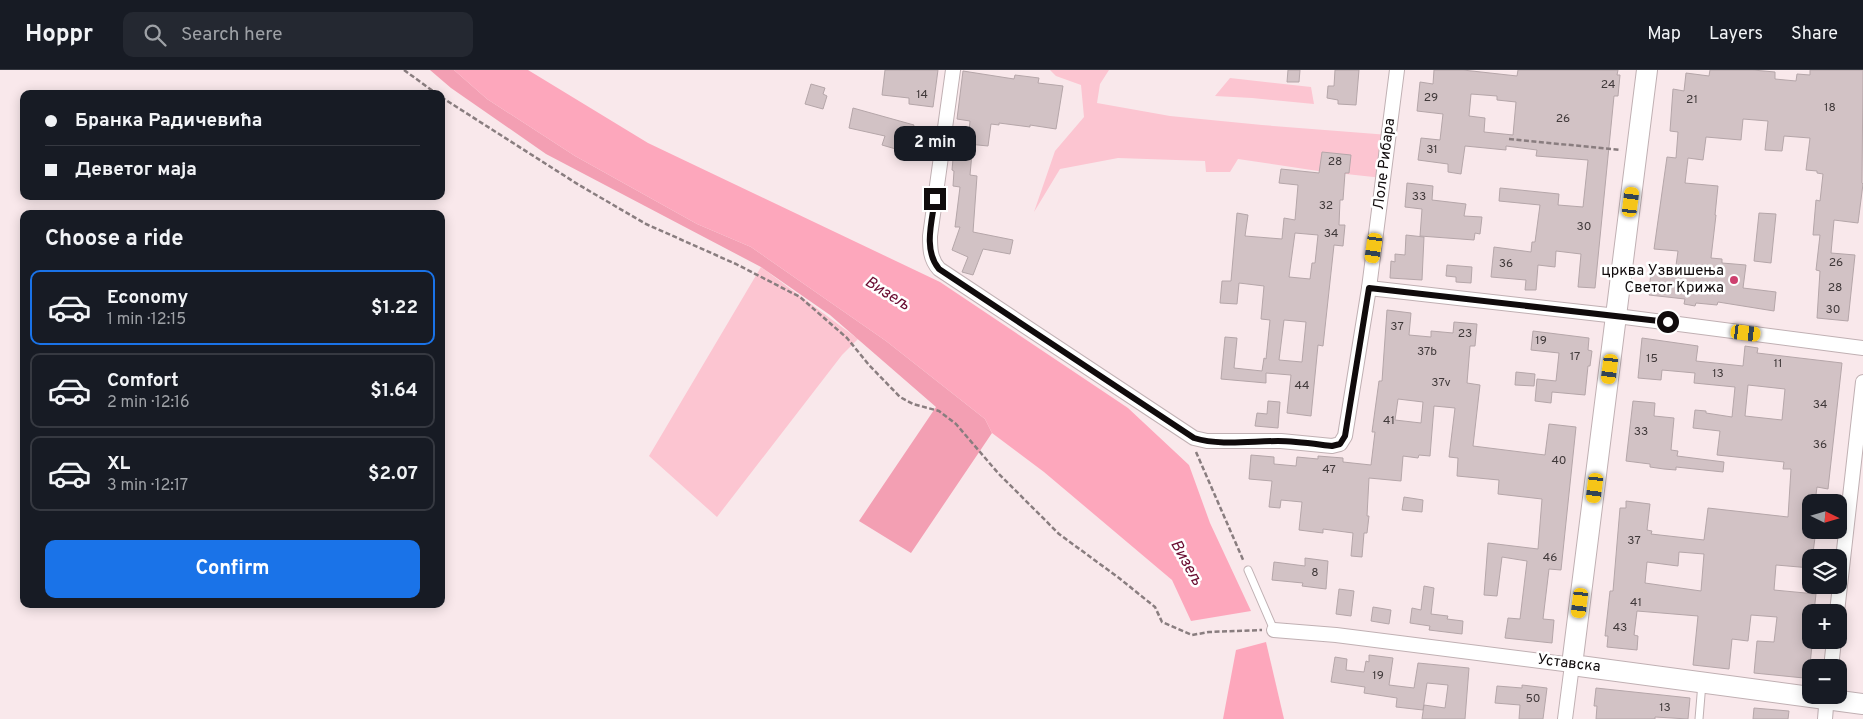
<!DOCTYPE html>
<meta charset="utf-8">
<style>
:root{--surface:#171b24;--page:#242831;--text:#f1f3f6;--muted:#9ea1a6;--line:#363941;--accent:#1a73e8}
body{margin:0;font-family:Overpass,sans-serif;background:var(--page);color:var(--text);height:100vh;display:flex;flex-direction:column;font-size:19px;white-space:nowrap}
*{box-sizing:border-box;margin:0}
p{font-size:16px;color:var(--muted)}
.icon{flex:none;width:28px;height:28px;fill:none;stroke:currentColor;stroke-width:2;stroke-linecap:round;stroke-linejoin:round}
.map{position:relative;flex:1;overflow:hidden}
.details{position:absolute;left:20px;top:140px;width:425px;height:398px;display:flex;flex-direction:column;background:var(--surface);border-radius:10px;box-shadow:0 2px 12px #0003}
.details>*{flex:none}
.guide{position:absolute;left:20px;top:20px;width:425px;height:110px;border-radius:10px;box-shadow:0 2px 12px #0003;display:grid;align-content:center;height:110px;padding:0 25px;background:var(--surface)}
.needle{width:32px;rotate:95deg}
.fabs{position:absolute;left:1802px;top:424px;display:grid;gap:10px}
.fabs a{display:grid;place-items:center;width:45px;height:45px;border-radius:10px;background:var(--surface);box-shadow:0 2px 12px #0003;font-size:25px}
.end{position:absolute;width:22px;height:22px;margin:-11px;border:6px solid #100b0c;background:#fff;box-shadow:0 0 0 2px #fff}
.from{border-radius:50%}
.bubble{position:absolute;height:35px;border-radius:10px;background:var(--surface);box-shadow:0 2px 12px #0003;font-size:16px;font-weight:700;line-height:35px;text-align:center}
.car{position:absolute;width:15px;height:30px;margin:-15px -8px;border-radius:6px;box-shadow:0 0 4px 1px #0007;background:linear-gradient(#f5c518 24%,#345 0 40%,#f5c518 0 76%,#345 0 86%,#f5c518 0)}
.guide b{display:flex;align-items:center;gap:18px;height:48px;font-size:19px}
.guide b+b{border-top:1px solid var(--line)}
.guide i{width:12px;height:12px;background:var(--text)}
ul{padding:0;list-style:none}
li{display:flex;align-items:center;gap:15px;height:75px;margin:0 10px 8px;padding:0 15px;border:2px solid var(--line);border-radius:10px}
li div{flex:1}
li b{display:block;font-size:19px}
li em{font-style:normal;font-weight:700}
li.active{border-color:var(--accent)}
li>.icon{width:45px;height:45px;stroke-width:1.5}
h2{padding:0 25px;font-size:22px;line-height:60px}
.cta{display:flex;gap:10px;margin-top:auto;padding:10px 25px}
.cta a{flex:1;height:58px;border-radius:10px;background:var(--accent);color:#fff;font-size:20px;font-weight:700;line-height:58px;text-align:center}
header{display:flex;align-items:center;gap:30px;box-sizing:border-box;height:70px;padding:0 25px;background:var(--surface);border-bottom:1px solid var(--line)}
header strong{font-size:24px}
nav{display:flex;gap:28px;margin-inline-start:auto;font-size:18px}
.search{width:350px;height:45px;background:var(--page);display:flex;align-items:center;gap:12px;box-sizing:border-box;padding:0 18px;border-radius:10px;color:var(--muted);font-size:19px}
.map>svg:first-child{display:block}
.green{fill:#fcc5d1}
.forest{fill:#f39fb3}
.water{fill:#fda7bc}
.building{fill:#d2c2c5;stroke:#b5a6a9;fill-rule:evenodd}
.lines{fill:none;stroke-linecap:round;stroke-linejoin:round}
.lane-casing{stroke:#c0b0b3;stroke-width:9}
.street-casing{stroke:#c0b0b3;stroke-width:16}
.secondary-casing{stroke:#c0b0b3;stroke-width:22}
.path{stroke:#897d7f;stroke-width:2.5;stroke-dasharray:5 2.5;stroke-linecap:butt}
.lane{stroke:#fff;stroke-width:7}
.street{stroke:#fff;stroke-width:14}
.secondary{stroke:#fff;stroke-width:20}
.route{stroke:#100b0c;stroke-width:6}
.poi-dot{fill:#cd406f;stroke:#fff;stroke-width:2}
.labels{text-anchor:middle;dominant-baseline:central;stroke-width:5;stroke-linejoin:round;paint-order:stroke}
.number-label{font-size:12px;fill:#40393a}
.street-label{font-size:15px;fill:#100b0c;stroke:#fff}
.poi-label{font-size:15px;fill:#100b0c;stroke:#fff;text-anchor:end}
.water-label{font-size:16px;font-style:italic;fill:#6a0c31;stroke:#fff}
</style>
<header>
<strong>Hoppr</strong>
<div class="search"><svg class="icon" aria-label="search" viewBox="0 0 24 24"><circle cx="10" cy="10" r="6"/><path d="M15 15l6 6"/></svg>Search here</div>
<nav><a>Map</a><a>Layers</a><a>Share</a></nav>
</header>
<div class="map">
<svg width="1863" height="649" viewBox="0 0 1863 649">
<rect width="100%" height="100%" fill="#f9e8eb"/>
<!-- green -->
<g class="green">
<path d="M1050 0H1109L1100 14 1097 33 1170 46 1262 55 1389 65 1383 108 1318 101 1238 89 1230 102H1206L1205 91 1118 88 1060 99 1034 142 1055 81 1084 47 1081 15 1056 6Z"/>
<path d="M1230 8 1311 17 1314 34 1252 28 1215 26Z"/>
<path d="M761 197 858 269 842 285 717 447 649 386Z"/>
</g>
<!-- forest -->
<path class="forest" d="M430 0H454L487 29 575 86 697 154 751 177 886 271 985 349 992 363 911 483 859 451 936 337 830 245 761 197 546 84 451 18Z"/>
<!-- water -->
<g class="water">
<path d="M454 0H528L648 73 940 212 1128 338 1189 395 1210 453 1251 541 1191 551 1172 510 1044 402 992 363 985 349 886 271 751 177 697 154 575 86 487 29Z"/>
<path d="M1266 572 1284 649H1223L1236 580Z"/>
</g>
<!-- building -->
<g class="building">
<path d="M885 0H938L933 37 909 34V28L882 25Z"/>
<path d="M1288 0H1300L1299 12H1287Z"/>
<path d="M1335 0H1359L1356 35 1338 34V30L1327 28 1328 16H1334Z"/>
<path d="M1434 0H1463L1517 6 1518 0H1618L1617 5H1620L1618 26H1614L1595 218 1578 217 1581 184 1556 181 1555 197 1538 195 1536 220H1525L1526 210 1491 207 1494 177 1531 182 1532 172H1535L1540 135 1499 131 1500 118 1559 124 1558 135 1583 137 1588 90 1536 86 1537 80 1506 76V80L1465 76 1461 104 1448 102V94L1418 90 1421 68 1440 70 1443 44 1417 41 1420 12 1433 14ZM1471 24 1497 26V30L1516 32 1513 65 1484 62 1485 48 1469 46Z"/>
<path d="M1710 0H1753L1775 2V9L1796 11 1797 4 1810 5V0H1863L1862 113 1863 114 1858 153 1834 150 1831 183 1855 185 1848 251 1817 248 1820 201 1816 200 1820 165H1813L1816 130 1820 131 1823 104 1817 103V101L1806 100 1810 68 1784 66 1782 81 1765 80 1768 51 1743 49 1741 70 1706 67 1703 90 1688 88 1685 113 1718 116 1715 145H1716L1711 188 1722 189V193L1746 195 1743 218 1776 222 1774 241 1718 232 1717 235 1696 233 1695 236 1684 234 1685 229 1649 225 1651 200 1675 203 1678 181 1654 179 1667 87 1676 88 1678 62 1670 61 1673 19 1684 21 1686 3 1709 6Z"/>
<path d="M963 1 1014 9 1015 5 1039 8 1038 13 1063 16 1056 59 1030 55V57L999 53V55L991 54 988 76 968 74 970 51 957 49Z"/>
<path d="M811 14 825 18 823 24 827 26 823 39 805 34Z"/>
<path d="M853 38 914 55 906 82 882 75 885 66 849 58Z"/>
<path d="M958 82 972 83 970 105 977 106 973 162 1013 170 1010 184 983 179 973 205 962 202 968 187 952 180 960 157H955L960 117 953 116 954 101 952 100 953 89H957Z"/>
<path d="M1322 82 1351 85 1349 103H1345L1343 130H1340L1339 155H1345L1343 176 1334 175 1323 276 1318 275 1311 346 1287 343 1291 305 1266 303V313L1221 309 1225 267 1237 268 1234 298 1262 301 1264 288 1266 289 1270 250 1261 249 1264 216 1239 213 1237 234 1220 233 1222 211H1231L1237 143 1248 145 1245 166 1282 169 1284 148 1295 150 1298 115 1279 113 1281 99 1319 103ZM1295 163 1318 165 1315 193H1312L1310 209 1289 207ZM1284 250 1306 252 1302 292 1279 290Z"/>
<path d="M1407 113 1433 116 1432 130 1466 134 1464 146 1482 147 1480 164 1475 163 1474 170 1420 166 1422 139 1405 137Z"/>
<path d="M1759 143 1776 144 1771 193 1754 191Z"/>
<path d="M1406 165 1424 167 1422 210 1390 208 1391 191 1395 192V184L1405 185Z"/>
<path d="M1447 195 1472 197 1471 213 1456 212V207L1446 206Z"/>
<path d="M1387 240 1411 243 1409 265 1431 267V261L1453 263 1454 252 1477 254 1475 276H1470L1467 313 1480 315 1473 376 1545 385 1549 354 1576 357 1561 500 1549 499 1543 549 1554 550 1552 573 1505 568 1508 548 1520 549 1527 491 1502 487 1497 526 1484 525 1488 473 1538 479 1542 429 1498 424 1499 410 1457 406 1458 388 1449 387 1455 338 1434 336 1430 386 1419 385 1418 388 1403 386 1401 411 1369 408 1367 446H1369L1367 463H1364L1362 487 1351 486 1353 463 1323 459V463L1299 460 1302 432 1281 430 1280 438 1269 437 1272 411 1249 409 1251 385 1274 387V394L1296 396 1297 387 1318 389V386L1343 388V392L1371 395 1375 362H1372L1379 311H1382ZM1398 329 1423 332 1421 353 1395 350Z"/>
<path d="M1533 261 1589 268 1588 280 1592 281 1590 296H1588L1585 325 1552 322 1551 333 1535 331 1537 309 1556 311 1559 283 1531 280Z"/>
<path d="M1642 268 1698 276 1696 291 1743 296 1745 276 1758 278 1757 283 1842 293 1828 419 1817 417 1815 432H1811V460H1816L1811 498 1776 495 1774 520 1816 524 1814 542H1811L1810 575H1812L1809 605 1804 608 1754 603 1757 571 1774 572 1777 547 1751 545 1748 571 1732 569 1729 599 1693 595 1698 546 1637 541 1634 565 1638 566 1637 580 1607 577 1608 566H1605L1610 521H1613L1620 438H1626V431L1650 434 1647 460 1652 461 1651 464 1704 470 1708 438 1788 447 1791 399H1783L1784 392 1717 385 1720 361 1693 358 1695 340 1706 341V343L1732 347 1735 317 1694 313 1695 303 1662 300 1661 310 1638 308ZM1748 315 1785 319 1782 350 1745 346ZM1679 482 1704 484 1701 521 1645 513 1647 492 1678 496Z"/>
<path d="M1516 302 1535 304 1534 316 1515 315Z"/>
<path d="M1268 331 1280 332 1278 358 1255 356 1257 343 1267 344Z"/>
<path d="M1633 331 1655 333 1654 346 1674 348 1671 380 1678 381 1677 386 1724 392 1723 402 1676 397V400L1664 399 1650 397V394L1626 391Z"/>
<path d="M1404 427 1423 430 1422 442 1402 440Z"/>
<path d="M1305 488 1328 491 1326 519 1302 516 1303 513 1272 510 1274 492 1305 496Z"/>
<path d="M1424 516 1434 518 1431 544 1448 546 1447 549 1463 551 1462 564 1429 560 1430 556 1410 553 1412 538 1421 540Z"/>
<path d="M1339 519 1354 521 1351 546 1336 544Z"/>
<path d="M1373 537 1391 540 1389 554 1371 551Z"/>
<path d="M1369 585 1393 588 1389 615 1414 618 1418 593 1469 598 1465 649H1422L1424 635 1445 638 1448 615 1427 613 1423 640 1396 637 1397 628 1364 623 1365 617 1331 612 1335 587 1347 589 1346 600 1364 602 1366 591 1369 592Z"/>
<path d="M1522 615 1547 618 1543 649H1519L1520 635 1495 633 1497 616 1522 618Z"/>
<path d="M1596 618 1690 628 1688 649 1655 647V649H1596L1597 636H1594Z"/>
<path d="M1754 638 1789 641 1788 649H1753Z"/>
</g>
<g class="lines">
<defs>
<g id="lane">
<path d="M1248 500 1274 560"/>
<path d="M1699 649 1702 613"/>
</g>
<g id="street">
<path d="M953 0 930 166C930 178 930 189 939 199L1194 368 1207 371H1281L1332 376 1340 374 1345 366 1369 218 1397 0"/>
<path d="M1369 218 1617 246 1863 278"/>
<path d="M1837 542 1863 312"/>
<path d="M1274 560 1336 565 1572 595 1565 649"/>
<path d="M1831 598 1834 570"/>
<path d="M1825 649 1827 625"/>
</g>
<path id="secondary" d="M1647 0 1572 595 1863 634"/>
</defs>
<!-- lane casing -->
<use href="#lane" class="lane-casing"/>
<!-- street casing -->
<use href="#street" class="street-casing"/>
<!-- secondary casing -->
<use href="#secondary" class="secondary-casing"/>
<!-- path -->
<g class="path">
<path d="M404 0 437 24"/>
<path d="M441 27 579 115 646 154 736 194 800 227 847 268 869 295 900 327 913 334 939 341 956 354 998 403 1059 464 1119 508 1155 537 1162 552 1192 565 1209 562 1262 560"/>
<path d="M1509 69 1621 80"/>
<path d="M1196 382 1244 492"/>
</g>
<!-- lane -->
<use href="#lane" class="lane"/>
<!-- street -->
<use href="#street" class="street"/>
<!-- secondary -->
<use href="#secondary" class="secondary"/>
</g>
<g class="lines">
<!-- route -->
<path class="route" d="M935 129C932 151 923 180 939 199L1194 368C1220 376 1251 371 1278 371 1296 371 1315 374 1332 376L1340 374 1345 366 1369 218 1668 252"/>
</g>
<!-- markers -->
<circle class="poi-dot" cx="1734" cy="210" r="5"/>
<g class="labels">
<!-- number labels -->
<g class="number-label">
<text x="1608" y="15">24</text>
<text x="922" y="25">14</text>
<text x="1431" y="28">29</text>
<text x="1692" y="30">21</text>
<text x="1830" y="38">18</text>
<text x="1563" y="49">26</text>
<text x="1432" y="80">31</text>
<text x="1335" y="92">28</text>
<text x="1419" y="127">33</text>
<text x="1326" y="136">32</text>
<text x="1584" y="157">30</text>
<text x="1331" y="164">34</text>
<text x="1836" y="193">26</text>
<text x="1506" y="194">36</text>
<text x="1835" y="218">28</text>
<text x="1833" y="240">30</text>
<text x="1397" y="257">37</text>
<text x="1465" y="264">23</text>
<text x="1541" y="271">19</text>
<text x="1427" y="282">37b</text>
<text x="1575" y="287">17</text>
<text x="1652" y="289">15</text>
<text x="1778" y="294">11</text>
<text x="1718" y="304">13</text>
<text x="1441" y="313">37v</text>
<text x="1302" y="316">44</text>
<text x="1820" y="335">34</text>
<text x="1389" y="351">41</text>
<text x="1641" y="362">33</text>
<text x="1820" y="375">36</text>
<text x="1559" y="391">40</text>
<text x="1329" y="400">47</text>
<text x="1634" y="471">37</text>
<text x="1550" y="488">46</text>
<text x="1315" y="503">8</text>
<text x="1636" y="533">41</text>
<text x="1620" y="558">43</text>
<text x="1378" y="606">19</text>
<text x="1533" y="629">50</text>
<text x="1665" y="638">13</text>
</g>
<!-- street labels -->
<g class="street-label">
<text transform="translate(1385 94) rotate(-83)">Лоле Рибара</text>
<text transform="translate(1569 594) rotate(7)">Уставска</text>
</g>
<!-- poi labels -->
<g class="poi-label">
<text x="1724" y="201">црква Узвишења<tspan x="1724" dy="17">Светог Крижа</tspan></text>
</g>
<!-- water labels -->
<g class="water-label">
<text transform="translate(887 224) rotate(32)">Визељ</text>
<text transform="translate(1186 493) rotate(61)">Визељ</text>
</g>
</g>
</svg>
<div class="fabs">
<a><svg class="needle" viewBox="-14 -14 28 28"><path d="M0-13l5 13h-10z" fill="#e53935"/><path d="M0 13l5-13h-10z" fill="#9ea1a6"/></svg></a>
<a><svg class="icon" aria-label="layers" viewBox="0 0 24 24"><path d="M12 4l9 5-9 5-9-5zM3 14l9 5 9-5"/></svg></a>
<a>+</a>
<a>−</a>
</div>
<i class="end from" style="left:1668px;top:252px"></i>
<i class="end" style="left:935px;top:129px"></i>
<div class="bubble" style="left:894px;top:56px;width:82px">2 min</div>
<i class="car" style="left:1631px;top:132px;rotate:7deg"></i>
<i class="car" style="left:1374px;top:178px;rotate:188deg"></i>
<i class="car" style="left:1746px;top:263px;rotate:97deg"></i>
<i class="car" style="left:1610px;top:299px;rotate:187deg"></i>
<i class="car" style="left:1595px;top:418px;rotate:187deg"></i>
<i class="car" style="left:1580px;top:533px;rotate:187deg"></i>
<div class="guide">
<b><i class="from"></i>Бранка Радичевића</b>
<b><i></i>Деветог маја</b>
</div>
<section class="details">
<h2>Choose a ride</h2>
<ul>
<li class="active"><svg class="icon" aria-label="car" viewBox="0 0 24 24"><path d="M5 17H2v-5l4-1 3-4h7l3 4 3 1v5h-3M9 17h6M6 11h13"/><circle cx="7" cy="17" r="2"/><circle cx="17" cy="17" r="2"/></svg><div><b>Economy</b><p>1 min · 12:15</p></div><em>$1.22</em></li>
<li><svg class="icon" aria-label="car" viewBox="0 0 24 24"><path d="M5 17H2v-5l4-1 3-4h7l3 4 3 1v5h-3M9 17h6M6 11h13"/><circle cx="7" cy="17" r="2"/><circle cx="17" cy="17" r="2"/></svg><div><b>Comfort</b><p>2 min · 12:16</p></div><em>$1.64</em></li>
<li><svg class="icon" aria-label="car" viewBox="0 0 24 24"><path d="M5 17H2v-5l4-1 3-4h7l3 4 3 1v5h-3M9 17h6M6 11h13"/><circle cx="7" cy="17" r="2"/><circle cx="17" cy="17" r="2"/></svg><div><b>XL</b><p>3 min · 12:17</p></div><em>$2.07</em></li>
</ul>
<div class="cta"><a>Confirm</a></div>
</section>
</div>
